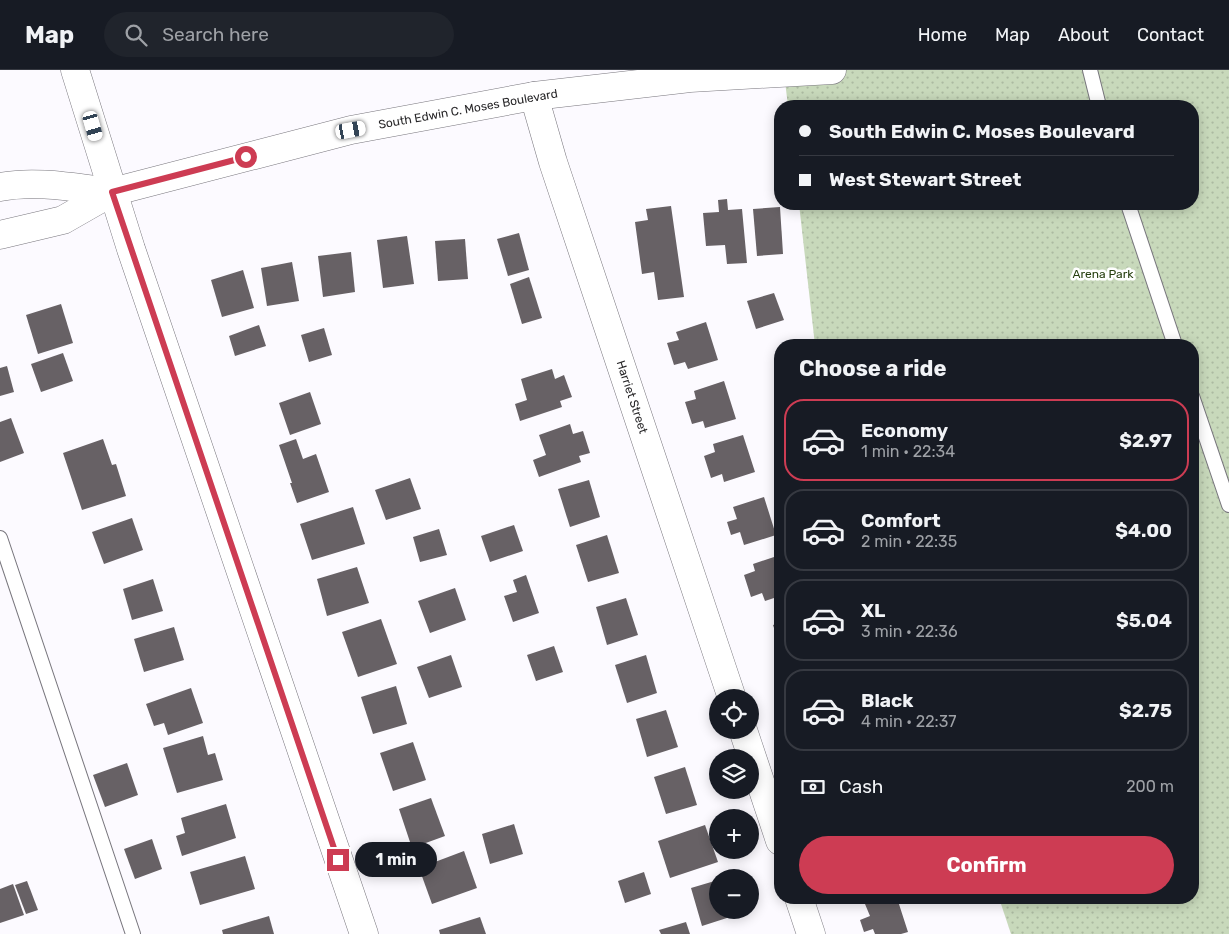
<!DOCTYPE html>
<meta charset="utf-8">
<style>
:root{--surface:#171b24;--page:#20242c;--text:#f1f3f6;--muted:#9ea1a6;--line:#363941;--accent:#cd3c53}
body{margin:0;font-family:Rubik,sans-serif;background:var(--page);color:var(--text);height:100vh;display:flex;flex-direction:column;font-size:19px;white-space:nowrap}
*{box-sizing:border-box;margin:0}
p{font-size:16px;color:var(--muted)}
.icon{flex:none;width:28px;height:28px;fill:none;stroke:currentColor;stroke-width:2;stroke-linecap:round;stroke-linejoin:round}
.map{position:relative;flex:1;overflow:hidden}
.drawer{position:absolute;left:774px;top:269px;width:425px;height:565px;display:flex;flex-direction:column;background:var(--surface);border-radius:20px;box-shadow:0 2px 12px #0003}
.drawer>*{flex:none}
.banner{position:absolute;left:774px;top:30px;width:425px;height:110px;border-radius:20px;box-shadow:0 2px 12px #0003;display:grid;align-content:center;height:110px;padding:0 25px;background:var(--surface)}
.controls{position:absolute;left:709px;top:619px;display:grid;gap:10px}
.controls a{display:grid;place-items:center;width:50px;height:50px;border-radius:50%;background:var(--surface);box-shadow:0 2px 12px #0003;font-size:25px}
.end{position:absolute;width:22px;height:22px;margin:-11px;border:6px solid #cd3c53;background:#fff;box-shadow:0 0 0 2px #fff}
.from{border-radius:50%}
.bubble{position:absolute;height:35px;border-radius:18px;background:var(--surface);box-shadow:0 2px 12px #0003;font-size:16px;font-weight:700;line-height:35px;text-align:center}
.car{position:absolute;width:15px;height:30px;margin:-15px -8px;border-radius:6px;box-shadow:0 0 4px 1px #0007;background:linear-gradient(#fff 24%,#345 0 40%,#fff 0 76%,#345 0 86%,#fff 0)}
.banner b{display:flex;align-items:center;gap:18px;height:48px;font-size:19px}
.banner b+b{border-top:1px solid var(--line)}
.banner i{width:12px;height:12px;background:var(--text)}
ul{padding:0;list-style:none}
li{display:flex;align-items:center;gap:15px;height:82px;margin:0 10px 8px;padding:0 15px;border:2px solid var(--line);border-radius:20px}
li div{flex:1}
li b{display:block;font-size:19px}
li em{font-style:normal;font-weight:700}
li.selected{border-color:var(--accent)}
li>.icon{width:45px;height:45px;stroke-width:1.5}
h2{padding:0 25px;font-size:22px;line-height:60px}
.pay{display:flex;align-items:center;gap:12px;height:55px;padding:0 25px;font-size:19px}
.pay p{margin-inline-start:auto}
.action{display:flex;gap:10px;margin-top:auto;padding:10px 25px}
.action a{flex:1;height:58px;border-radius:30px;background:var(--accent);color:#fff;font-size:20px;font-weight:700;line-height:58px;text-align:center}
header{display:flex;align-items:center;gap:30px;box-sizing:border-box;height:70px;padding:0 25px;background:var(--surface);border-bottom:1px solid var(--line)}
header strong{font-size:24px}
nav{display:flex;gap:28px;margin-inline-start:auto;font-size:18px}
.search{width:350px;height:45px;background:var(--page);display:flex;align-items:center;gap:12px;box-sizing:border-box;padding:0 18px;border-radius:28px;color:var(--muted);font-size:19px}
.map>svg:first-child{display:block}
.green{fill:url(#green-dots)}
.building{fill:#676165}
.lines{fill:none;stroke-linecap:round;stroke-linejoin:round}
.service-casing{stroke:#78767d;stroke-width:16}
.minor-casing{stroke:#78767d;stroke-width:29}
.secondary-casing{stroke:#78767d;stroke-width:29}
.service{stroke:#fff;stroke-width:14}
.minor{stroke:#fff;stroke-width:28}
.secondary{stroke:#fff;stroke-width:28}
.route{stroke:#cd3c53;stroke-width:6}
.labels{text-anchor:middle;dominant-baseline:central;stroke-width:5;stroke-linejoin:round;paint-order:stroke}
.street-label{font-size:12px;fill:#282729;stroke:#fff}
.park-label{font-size:12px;fill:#253e0e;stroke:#fff}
</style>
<header>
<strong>Map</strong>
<div class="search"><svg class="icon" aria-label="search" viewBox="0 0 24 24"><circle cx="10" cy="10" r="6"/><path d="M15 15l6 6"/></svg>Search here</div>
<nav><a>Home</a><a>Map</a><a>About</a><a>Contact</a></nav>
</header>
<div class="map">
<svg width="1229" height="864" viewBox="0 0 1229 864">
<defs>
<pattern id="green-dots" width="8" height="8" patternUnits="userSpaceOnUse" patternTransform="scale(1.25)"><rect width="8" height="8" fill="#c8d9bb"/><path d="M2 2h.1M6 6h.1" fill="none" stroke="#acbaa1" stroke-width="1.8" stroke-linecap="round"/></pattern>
</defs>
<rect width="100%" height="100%" fill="#fcfaff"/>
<!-- green -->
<path class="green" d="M832 0H1229V864H1011L999 828H1192V275H815L799 134H1192V36H788L784 3Z"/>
<!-- building -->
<g class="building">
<path d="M727 129 728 140 742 139 747 193 727 194 725 175 706 176 703 143 719 142 718 130Z"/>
<path d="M671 136 684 227 658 230 654 202 642 204 635 152 648 150 646 139Z"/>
<path d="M780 137 783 184 757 186 753 139Z"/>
<path d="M519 163 529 200 508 206 497 169Z"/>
<path d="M407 166 414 214 383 218 377 170Z"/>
<path d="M465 169 468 209 438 211 435 171Z"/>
<path d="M351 182 355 222 323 227 318 186Z"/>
<path d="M292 192 299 231 267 236 261 198Z"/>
<path d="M243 200 254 238 222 247 211 210Z"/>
<path d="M529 207 542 248 522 254 510 214Z"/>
<path d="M774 223 784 250 756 259 747 231Z"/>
<path d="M61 234 73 273 38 284 26 245Z"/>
<path d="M706 252 718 290 688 299 685 292 674 295 667 273 679 270 676 262Z"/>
<path d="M259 255 266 276 235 286 229 266Z"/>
<path d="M324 258 332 285 309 292 301 265Z"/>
<path d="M63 283 73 311 41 322 31 294Z"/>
<path d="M7 296 14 322 0 326V298Z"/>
<path d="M552 299 555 309 564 305 572 327 560 331 562 337 520 351 515 334 527 330 521 309Z"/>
<path d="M724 311 736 349 705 358 703 351 692 354 685 332 696 329 694 321Z"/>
<path d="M310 322 321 354 290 365 279 333Z"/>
<path d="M11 348 24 383 0 392V352Z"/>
<path d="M570 354 573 364 583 361 590 383 579 386 581 392 539 407 533 390 546 385 539 365Z"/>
<path d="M743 365 755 402 724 412 722 404 711 408 704 386 715 382 713 374Z"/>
<path d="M103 369 112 395 116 394 126 426 82 440 63 383Z"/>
<path d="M296 369 303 389 316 384 329 422 297 433 290 413H292L279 375Z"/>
<path d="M410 408 421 439 386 450 375 420Z"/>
<path d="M589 410 600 447 570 457 558 419Z"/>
<path d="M764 427 776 465 744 475 740 462 731 465 727 452 737 449 733 437Z"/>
<path d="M353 437 365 474 312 490 300 454Z"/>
<path d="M132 448 143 480 104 494 92 462Z"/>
<path d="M514 455 523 481 490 492 481 466Z"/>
<path d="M439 459 447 485 420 492 413 467Z"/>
<path d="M607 465 619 503 588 512 576 475Z"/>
<path d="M780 485V526L765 531 762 523 751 527 744 505 755 501 753 494Z"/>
<path d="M357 497 369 533 327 546 317 509Z"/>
<path d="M526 505 539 543 513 552 504 526 517 522 513 510Z"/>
<path d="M153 509 163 541 132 550 123 519Z"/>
<path d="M455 518 466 550 430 563 418 531Z"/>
<path d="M626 528 638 565 607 575 596 537Z"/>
<path d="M381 549 397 594 358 607 342 562Z"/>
<path d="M780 553V575L773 555Z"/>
<path d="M174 557 184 590 144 602 134 569Z"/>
<path d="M554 576 563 602 536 611 527 585Z"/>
<path d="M451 585 462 617 429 628 417 597Z"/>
<path d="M646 585 657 623 627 633 615 595Z"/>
<path d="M396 616 407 654 373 664 361 627Z"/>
<path d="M191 618 203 653 168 665 164 653 154 656 146 634Z"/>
<path d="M666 640 678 677 647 687 636 649Z"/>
<path d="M203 666 208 685 215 683 223 710 177 723 163 678Z"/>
<path d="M413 672 426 710 393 721 380 683Z"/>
<path d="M127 693 138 725 105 737 93 705Z"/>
<path d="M685 697 697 735 666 744 654 707Z"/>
<path d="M431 728 445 766 412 778 399 739Z"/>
<path d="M226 734 236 768 182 786 176 766 185 763 181 748Z"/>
<path d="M514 754 523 784 490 794 482 764Z"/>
<path d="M705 755 718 792 670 808 658 771Z"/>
<path d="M152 769 162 799 135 809 124 779Z"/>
<path d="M464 781 477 818 432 834 419 798Z"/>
<path d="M245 786 255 819 200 835 190 802Z"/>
<path d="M644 802 651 824 625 833 618 811Z"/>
<path d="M718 810V840H731L733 846 702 856 691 818Z"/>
<path d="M27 811 38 840 26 844 15 815Z"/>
<path d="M13 814 24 845 0 853V819Z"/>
<path d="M885 828H897L908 862 901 864H875L873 859 864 862 860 850 870 846 865 834Z"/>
<path d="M269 846 274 864H223L222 860Z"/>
<path d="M480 847 486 864H440L439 860Z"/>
<path d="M686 852 690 864H661L659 860Z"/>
</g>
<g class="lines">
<defs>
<g id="service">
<path d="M1090 0 1099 36"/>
<path d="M1128 134 1175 275"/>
<path d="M1192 326 1229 435"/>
<path d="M0 468 133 864"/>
</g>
<g id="minor">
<path d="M534 26 553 92 732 628"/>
<path d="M743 660 780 771"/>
<path d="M799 828 811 864"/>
</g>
<g id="secondary">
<path d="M75 0 131 179 364 864"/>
<path d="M0 117C36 110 76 118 112 122"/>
<path d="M0 165 63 150 112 122 351 60 534 26 690 8 832 0"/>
</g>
</defs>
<!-- service casing -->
<use href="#service" class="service-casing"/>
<!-- minor casing -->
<use href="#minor" class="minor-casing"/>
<!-- secondary casing -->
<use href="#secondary" class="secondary-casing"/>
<!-- service -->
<use href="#service" class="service"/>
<!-- minor -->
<use href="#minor" class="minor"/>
<!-- secondary -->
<use href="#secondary" class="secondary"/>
</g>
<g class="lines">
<!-- route -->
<path class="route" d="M246 87 112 122 338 790"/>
</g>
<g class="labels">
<!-- street labels -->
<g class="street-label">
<text transform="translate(468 39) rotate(-10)">South Edwin C. Moses Boulevard</text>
<text transform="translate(632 327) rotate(72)">Harriet Street</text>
</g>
<!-- park labels -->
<g class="park-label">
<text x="1103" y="204">Arena Park</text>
</g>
</g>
</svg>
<div class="controls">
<a><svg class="icon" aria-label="locate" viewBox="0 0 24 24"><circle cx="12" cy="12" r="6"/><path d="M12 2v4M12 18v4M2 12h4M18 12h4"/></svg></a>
<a><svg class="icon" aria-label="layers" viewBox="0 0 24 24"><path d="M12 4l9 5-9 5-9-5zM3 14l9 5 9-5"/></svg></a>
<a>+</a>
<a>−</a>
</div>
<i class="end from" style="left:246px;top:87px"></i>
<i class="end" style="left:338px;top:790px"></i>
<div class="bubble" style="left:355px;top:772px;width:82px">1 min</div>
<i class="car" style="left:93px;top:56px;rotate:164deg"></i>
<i class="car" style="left:351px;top:60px;rotate:80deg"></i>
<div class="banner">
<b><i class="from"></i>South Edwin C. Moses Boulevard</b>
<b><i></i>West Stewart Street</b>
</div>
<section class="drawer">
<h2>Choose a ride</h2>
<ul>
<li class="selected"><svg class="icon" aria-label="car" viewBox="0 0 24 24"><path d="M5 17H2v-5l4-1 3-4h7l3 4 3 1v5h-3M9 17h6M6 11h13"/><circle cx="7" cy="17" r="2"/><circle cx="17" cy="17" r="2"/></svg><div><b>Economy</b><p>1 min · 22:34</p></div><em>$2.97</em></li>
<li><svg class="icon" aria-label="car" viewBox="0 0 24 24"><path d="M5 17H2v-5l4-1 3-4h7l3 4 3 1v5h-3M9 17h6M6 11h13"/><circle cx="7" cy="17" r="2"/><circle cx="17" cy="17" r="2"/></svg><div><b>Comfort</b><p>2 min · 22:35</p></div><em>$4.00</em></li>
<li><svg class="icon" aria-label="car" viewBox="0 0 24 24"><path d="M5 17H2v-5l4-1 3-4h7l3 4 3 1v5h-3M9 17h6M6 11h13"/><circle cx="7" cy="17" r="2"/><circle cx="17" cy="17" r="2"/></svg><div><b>XL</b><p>3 min · 22:36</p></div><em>$5.04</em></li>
<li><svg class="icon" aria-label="car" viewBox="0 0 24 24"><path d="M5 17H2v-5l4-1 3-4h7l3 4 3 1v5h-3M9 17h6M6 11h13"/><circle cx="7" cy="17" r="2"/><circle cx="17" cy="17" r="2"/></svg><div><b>Black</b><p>4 min · 22:37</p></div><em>$2.75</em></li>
</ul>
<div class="pay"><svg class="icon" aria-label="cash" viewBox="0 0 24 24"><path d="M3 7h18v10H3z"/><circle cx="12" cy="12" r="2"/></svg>Cash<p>200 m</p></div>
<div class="action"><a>Confirm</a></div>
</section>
</div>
